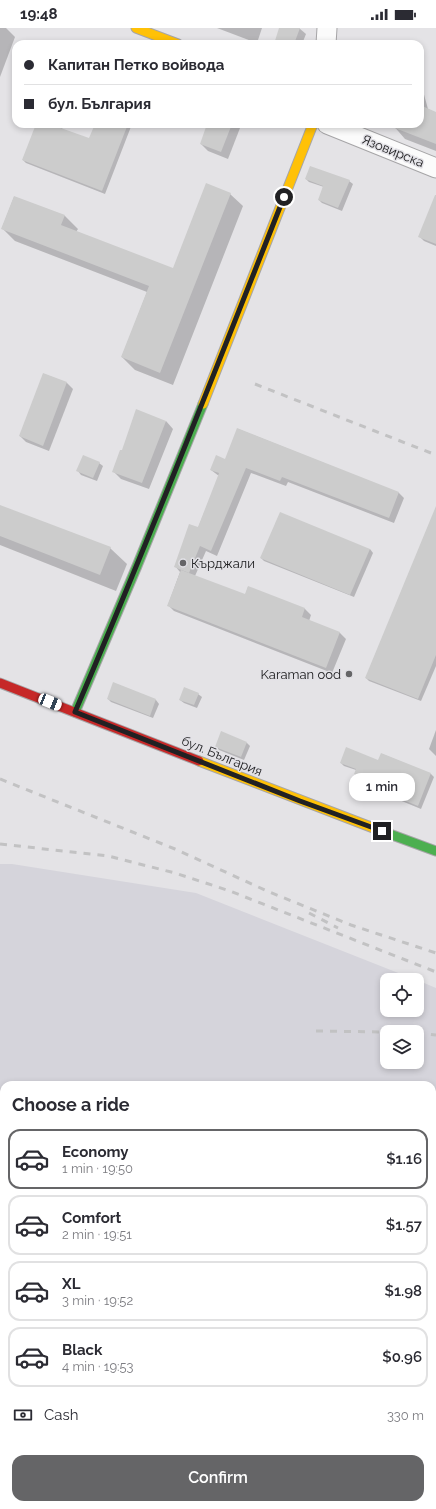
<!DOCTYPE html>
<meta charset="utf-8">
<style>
:root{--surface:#fff;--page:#f7f7f7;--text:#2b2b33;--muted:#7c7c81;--line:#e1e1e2;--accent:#656567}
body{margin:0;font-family:Raleway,sans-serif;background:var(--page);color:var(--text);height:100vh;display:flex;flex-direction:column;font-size:15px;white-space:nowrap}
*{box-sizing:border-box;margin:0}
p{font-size:13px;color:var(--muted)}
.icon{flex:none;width:22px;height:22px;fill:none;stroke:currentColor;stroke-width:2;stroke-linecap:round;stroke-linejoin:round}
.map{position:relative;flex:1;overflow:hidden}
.side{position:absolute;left:0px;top:1053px;width:436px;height:428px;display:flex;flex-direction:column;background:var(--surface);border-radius:12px 12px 0 0;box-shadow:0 2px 6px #0003}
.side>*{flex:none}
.banner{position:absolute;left:12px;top:12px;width:412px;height:88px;border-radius:12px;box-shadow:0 2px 6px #0003;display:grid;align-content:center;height:88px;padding:0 12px;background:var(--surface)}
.buttons{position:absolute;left:380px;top:945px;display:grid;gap:8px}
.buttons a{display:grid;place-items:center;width:44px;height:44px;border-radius:8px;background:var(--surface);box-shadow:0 2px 6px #0003;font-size:20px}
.end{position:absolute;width:18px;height:18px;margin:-9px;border:5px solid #212123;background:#fff;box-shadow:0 0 0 2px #fff}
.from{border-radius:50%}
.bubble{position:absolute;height:28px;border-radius:12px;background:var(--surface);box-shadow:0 2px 6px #0003;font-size:13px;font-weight:600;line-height:28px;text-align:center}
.car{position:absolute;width:12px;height:24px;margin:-12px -6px;border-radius:5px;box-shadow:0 0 3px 1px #0007;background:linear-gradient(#fff 24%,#345 0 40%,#fff 0 76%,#345 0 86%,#fff 0)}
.banner b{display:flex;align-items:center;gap:14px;height:38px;font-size:15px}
.banner b+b{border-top:1px solid var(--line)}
.banner i{width:10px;height:10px;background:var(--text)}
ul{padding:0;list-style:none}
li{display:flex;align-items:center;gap:12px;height:60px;margin:0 8px 6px;padding:0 4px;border:2px solid var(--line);border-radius:12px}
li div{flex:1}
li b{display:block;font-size:15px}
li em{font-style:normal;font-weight:600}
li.on{border-color:var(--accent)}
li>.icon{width:36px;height:36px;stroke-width:1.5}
h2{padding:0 12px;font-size:18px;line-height:48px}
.pay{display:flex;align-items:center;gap:10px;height:44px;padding:0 12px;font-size:15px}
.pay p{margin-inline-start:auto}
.action{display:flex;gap:8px;margin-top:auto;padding:8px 12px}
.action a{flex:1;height:46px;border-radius:12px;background:var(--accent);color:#fff;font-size:16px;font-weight:600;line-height:46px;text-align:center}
.status{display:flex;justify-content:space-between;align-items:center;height:28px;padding:0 20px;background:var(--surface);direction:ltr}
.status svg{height:11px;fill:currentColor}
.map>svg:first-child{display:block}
.built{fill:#d5d4db;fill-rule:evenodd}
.shadow{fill:#0003}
.building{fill:#ccc}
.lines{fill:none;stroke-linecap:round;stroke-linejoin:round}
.street-casing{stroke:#a6a5a7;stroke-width:21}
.fast-casing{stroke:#a6a5a7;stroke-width:11}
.slow-casing{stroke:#a6a5a7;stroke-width:11}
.jam-casing{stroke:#a6a5a7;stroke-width:11}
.street{stroke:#fbfbfb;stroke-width:19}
.fast{stroke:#4caf50;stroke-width:9}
.slow{stroke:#ffc107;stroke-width:9}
.jam{stroke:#c62828;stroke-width:9}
.rail{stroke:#c2c2c3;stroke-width:3;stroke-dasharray:7 7;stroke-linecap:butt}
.route{stroke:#212123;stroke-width:5}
.poi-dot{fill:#656567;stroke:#e3e2e7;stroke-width:1.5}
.labels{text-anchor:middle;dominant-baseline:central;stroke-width:3;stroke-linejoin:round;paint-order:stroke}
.street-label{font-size:13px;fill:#212123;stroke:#e3e2e7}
.poi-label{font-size:13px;fill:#212123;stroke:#e3e2e7;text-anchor:start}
</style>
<div class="status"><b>19:48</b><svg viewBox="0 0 49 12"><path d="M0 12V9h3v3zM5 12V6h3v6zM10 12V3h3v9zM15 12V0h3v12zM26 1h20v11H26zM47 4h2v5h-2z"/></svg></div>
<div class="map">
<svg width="436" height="1481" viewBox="0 0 436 1481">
<rect width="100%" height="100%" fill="#e4e3e6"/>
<!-- built -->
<path class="built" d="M0 836H12L196 865 416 952H387V982H417V952L436 960V1481H0ZM387 1004H417V1034H387ZM4 1057H432V1477H4Z"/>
<!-- shadow -->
<g class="shadow">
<path d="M0 0H6L15 9 0 49Z"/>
<path d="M217 0H262L257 15Z"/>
<path d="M280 0H299L306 6 302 16H275Z"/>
<path d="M366 14 368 16H357Z"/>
<path d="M420 52 428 81 436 85V123L405 111 392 96H420Z"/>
<path d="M37 96H64L62 101 90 112 96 96H132L105 166 26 135 23 132Z"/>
<path d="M208 96H235L240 100 228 131 208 123 201 116Z"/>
<path d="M306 151 349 153 353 156 342 183 322 175 319 172 324 159 309 154Z"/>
<path d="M230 166 243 178 173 357 135 342 122 329 147 264 15 213 2 200 14 169 65 188 78 201 76 204 173 241Z"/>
<path d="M436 191V218L424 213 420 209Z"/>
<path d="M44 346 67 355 73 361 49 423 26 414 20 408Z"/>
<path d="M166 393 173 401 149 461 121 451 114 444Z"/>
<path d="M238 401 399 465 404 470 394 495 288 454 286 458 251 445 217 528 206 523 195 548 245 568 248 559 305 581 311 587 309 593 340 605 346 611 332 645 174 583 168 577 180 544 175 538 198 500 219 448 211 442 226 432Z"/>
<path d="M99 435 103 438 97 453 81 447 78 443Z"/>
<path d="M0 478 110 520 127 536 116 563 0 517Z"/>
<path d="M436 483V638L421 673 369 653 366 650Z"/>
<path d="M370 521 373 525 354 569 264 533 261 530Z"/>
<path d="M198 666 202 669 197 680 184 675 180 672Z"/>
<path d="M108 671 156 672 159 676 153 690 111 674Z"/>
<path d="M436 702V728L429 721Z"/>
<path d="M247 715 250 718 244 732 219 722 216 718Z"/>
<path d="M382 726 431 746 434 749 421 781 392 769 389 766 390 761 358 749 355 746 356 742 344 738 341 735 379 733Z"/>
<path d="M432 1089 436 1090V1147L432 1145Z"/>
<path d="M432 1377 434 1380 432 1385Z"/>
<rect x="193" y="1477" width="23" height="4"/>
</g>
<!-- building -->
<g class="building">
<path d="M279 0H300L294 16H274Z"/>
<path d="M420 77 436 84V116L387 97 420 96Z"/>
<path d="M36 96H59L58 99 89 110 95 96H128L102 163 22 132Z"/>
<path d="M207 96H232L221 124 200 116Z"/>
<path d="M310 138 350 152 338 180 318 172 323 158 305 151Z"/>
<path d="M206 155 231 165 160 345 121 329 149 258 1 201 14 168 65 187 61 197 173 240Z"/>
<path d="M435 167H436V216L418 209Z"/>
<path d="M43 345 67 354 43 418 19 408Z"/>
<path d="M136 381 166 393 142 455 112 444 120 422H122Z"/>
<path d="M237 400 399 464 389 490 282 449 280 453 246 440 211 523 200 518 189 545 174 539 189 496 198 499 219 445 210 442 216 427 225 431Z"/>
<path d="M83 427 100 434 93 450 76 443Z"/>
<path d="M0 477 111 519 100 547 0 508Z"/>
<path d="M436 478V627L418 671 365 650Z"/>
<path d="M280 484 370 521 350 567 260 530Z"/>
<path d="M181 542 245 566 248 558 305 580 302 589 340 604 326 640 167 578Z"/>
<path d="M113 654 156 671 150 688 107 671Z"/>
<path d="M184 659 199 665 194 677 179 672Z"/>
<path d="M221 703 247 714 241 729 215 719Z"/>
<path d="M346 719 378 732 381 725 431 745 418 778 388 766 390 760 354 746 356 741 340 735Z"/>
</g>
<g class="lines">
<defs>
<g id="street">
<path d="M326 16 327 0"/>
<path d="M327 96 436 140"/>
<path d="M432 1263 436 1261"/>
<path d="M0 1380H4"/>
<path d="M174 1477 175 1481"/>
<path d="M283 1477 285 1481"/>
</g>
<g id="fast">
<path d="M75 684 137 538 203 376"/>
<path d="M376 801 436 823"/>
</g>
<g id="slow">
<path d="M136 0 178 16"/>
<path d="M203 376 313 96"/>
<path d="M199 733 376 801"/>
</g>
<path id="jam" d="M0 655 199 733"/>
</defs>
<!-- street casing -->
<use href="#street" class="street-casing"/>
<!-- fast casing -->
<use href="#fast" class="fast-casing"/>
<!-- slow casing -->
<use href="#slow" class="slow-casing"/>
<!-- jam casing -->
<use href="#jam" class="jam-casing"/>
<!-- street -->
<use href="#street" class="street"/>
<!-- fast -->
<use href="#fast" class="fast"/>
<!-- slow -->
<use href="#slow" class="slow"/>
<!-- jam -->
<use href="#jam" class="jam"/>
<!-- rail -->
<g class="rail">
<path d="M255 356 436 427"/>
<path d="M0 751 175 821 267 863 351 897 436 925"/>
<path d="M0 816 108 828 175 845 230 863 436 944"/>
<path d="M309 885 338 900"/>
<path d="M316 1003 387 1004"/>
<path d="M417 1005 436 1007"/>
</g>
</g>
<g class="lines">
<!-- route -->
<path class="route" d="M284 169C216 341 148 514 75 684L300 773 382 803"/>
</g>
<!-- markers -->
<g class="poi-dot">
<circle cx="183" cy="535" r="4"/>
<circle cx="349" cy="646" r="4"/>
</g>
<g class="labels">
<!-- street labels -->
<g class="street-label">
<text transform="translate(393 123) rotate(22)">Язовирска</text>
<text transform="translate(222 728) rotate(22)">бул. България</text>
</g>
<!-- poi labels -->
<g class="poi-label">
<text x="191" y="535">Кърджали</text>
<text x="341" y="646" text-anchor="end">Karaman ood</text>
</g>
</g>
</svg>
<div class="buttons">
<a><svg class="icon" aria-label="locate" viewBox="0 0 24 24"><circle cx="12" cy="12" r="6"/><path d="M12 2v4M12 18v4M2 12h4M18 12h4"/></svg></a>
<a><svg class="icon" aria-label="layers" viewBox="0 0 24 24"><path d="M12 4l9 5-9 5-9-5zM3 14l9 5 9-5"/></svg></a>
</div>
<i class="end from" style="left:284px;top:169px"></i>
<i class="end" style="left:382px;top:803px"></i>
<div class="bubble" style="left:349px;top:745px;width:66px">1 min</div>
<i class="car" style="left:50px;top:674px;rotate:112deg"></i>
<div class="banner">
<b><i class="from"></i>Капитан Петко войвода</b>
<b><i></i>бул. България</b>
</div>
<section class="side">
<h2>Choose a ride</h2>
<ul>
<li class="on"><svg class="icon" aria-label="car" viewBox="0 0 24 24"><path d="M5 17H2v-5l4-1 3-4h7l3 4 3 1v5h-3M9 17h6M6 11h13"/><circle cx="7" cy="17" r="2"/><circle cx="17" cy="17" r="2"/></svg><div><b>Economy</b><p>1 min · 19:50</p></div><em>$1.16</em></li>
<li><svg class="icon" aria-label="car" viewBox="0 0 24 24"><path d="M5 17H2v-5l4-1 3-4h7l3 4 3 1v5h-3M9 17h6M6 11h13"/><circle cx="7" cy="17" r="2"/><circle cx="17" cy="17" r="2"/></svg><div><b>Comfort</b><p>2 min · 19:51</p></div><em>$1.57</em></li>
<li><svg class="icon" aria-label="car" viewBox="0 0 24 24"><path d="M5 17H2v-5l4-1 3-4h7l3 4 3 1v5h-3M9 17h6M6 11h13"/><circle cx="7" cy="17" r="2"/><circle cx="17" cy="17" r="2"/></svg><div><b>XL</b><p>3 min · 19:52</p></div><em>$1.98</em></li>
<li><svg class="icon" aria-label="car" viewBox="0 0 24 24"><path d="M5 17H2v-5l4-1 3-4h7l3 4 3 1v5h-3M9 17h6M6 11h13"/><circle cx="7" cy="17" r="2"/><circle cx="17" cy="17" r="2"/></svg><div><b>Black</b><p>4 min · 19:53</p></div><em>$0.96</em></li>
</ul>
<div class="pay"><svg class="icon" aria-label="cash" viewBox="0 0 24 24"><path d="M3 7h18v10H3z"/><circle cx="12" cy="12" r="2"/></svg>Cash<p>330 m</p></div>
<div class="action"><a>Confirm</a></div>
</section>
</div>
